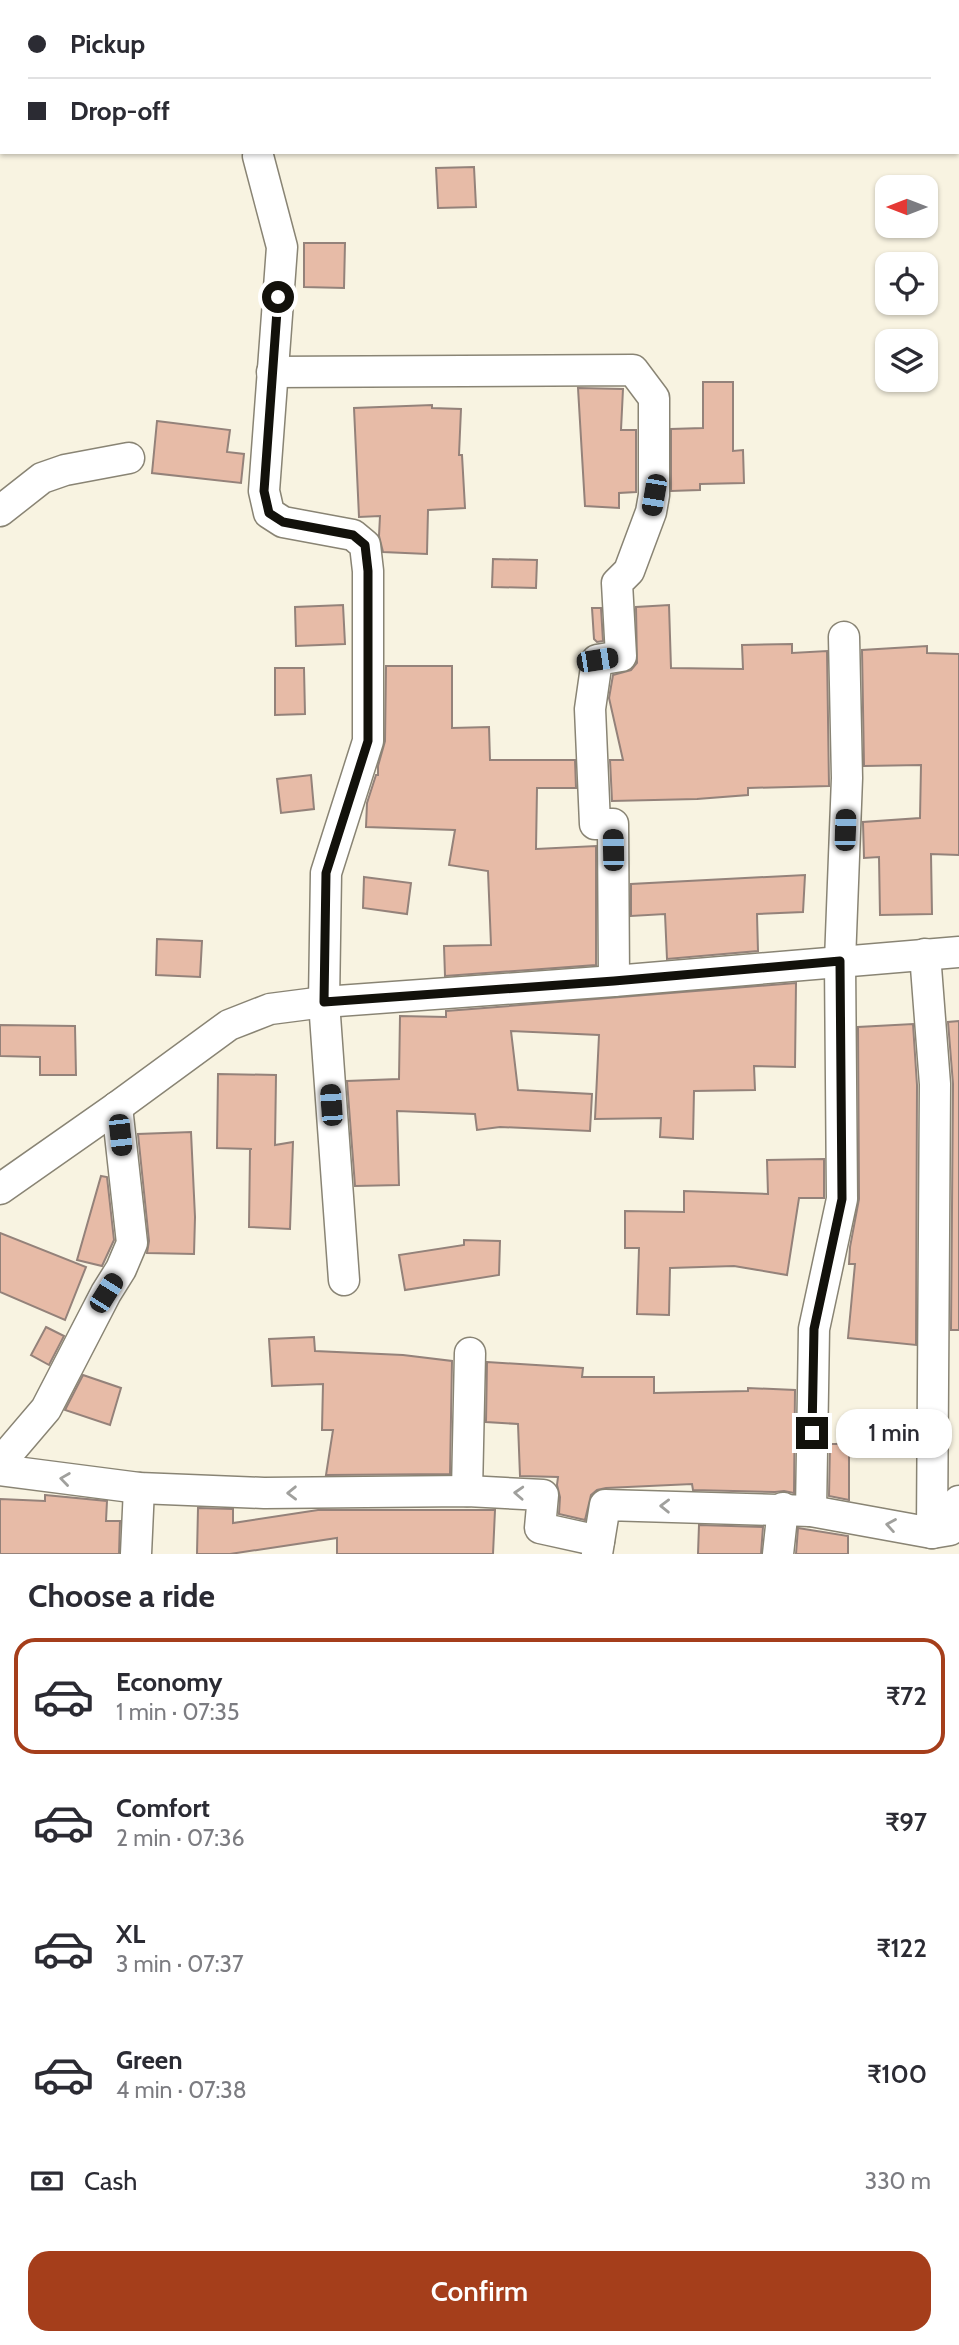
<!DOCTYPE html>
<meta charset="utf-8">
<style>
:root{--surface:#fff;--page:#f7f7f7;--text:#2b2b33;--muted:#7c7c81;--line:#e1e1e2;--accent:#a53e1b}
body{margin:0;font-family:Cabin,sans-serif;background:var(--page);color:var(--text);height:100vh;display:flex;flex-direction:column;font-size:26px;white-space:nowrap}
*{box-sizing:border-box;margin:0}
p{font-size:23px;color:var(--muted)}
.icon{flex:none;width:38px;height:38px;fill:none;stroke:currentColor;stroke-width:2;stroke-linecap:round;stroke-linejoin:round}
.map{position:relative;height:1554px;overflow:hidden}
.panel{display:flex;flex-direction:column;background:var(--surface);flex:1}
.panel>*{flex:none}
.guide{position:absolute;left:0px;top:0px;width:959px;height:154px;box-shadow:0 2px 5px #0004;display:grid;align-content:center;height:154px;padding:0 28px;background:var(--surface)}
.needle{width:46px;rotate:270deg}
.controls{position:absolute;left:875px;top:175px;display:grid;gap:14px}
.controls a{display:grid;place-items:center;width:63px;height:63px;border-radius:14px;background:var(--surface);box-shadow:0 2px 5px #0004;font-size:35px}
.end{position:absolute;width:32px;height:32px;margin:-16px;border:9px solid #12110b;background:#fff;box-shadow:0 0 0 4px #fff}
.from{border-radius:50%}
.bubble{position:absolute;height:49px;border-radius:21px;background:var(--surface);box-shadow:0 2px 5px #0004;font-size:23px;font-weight:600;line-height:49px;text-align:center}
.car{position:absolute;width:21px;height:42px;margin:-21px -10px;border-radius:9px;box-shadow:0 0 5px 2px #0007;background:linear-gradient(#222 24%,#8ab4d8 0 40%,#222 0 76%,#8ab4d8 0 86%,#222 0)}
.guide b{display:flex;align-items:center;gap:24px;height:66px;font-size:26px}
.guide b+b{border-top:2px solid var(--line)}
.guide i{width:18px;height:18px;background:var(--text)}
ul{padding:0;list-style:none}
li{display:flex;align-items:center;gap:21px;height:116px;margin:0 14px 10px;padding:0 14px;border:4px solid transparent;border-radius:21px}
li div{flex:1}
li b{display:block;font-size:26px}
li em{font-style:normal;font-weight:600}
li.selected{border-color:var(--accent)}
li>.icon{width:63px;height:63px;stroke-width:1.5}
h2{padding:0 28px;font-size:32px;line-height:84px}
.pay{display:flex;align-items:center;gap:18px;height:77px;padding:0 28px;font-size:26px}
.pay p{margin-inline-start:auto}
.cta{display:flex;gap:14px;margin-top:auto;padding:14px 28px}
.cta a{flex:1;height:80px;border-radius:21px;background:var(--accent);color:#fff;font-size:28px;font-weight:600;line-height:80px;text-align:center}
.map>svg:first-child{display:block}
.building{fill:#e7bba7;stroke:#94827a;stroke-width:2}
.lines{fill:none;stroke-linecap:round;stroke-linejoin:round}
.service-casing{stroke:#898474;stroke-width:19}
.minor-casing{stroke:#898474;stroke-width:33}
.service{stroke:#fff;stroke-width:16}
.minor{stroke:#fff;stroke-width:30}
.oneway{stroke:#a0a09d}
.route{stroke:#12110b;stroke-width:9}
</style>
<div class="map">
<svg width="959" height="1554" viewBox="0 0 959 1554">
<rect width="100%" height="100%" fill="#f8f3e1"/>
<!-- building -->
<g class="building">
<path d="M474 167 476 207 438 208 436 168Z"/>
<path d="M304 243H345L344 288 304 287Z"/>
<path d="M703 382H733V451L743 450 744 483 700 484V490L671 491V429L703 428Z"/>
<path d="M578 388 623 389 621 430H636V492L619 493V508L585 506Z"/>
<path d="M432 405V408L461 409 459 455H462L465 508 428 510 427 554 383 552 379 536 380 516 359 517 354 408Z"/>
<path d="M157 421 230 430 227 452 244 454 241 483 152 473Z"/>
<path d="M493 559 537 560 536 588 492 587Z"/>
<path d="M343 605 345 644 296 646 295 607Z"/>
<path d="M669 605 671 668 743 669 742 645 792 644V653L827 651 829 786 748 788V795L697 799 612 801 610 760H623L609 698 613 675 631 670 637 663 636 607Z"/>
<path d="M592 608H601L603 641 597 642 594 639Z"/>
<path d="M927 646V653L959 654V855L931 854 932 914 880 915 879 857 864 858 863 822 920 818 921 765 864 766 862 650Z"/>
<path d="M386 666H452V728L489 727 490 760H575L576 788H537L536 849 596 846V965L445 976 444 946 491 945 488 871 449 865 455 830 366 827 367 803 376 775H378V766L385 741Z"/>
<path d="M275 668H304L305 714 275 715Z"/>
<path d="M311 775 314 809 281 813 277 779Z"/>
<path d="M805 875 803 912 757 914 758 951 667 959 665 914 631 916V884Z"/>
<path d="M364 877 411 883 407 914 363 908Z"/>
<path d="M157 939 202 941 200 977 156 975Z"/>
<path d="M796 983 795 1067 754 1066 755 1090 694 1091 693 1139 660 1137 661 1118 595 1119 599 1035 511 1031 518 1090 592 1094 590 1131 500 1127 477 1130 475 1114 397 1111 399 1185 355 1186 347 1081 399 1079 400 1016 446 1017V1011Z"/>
<path d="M959 1021V1330H951L953 1084 948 1022Z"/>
<path d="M913 1024 917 1085 916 1345 848 1338 855 1264H849L850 1247 859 1199 858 1027Z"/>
<path d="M0 1025 75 1026 76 1075H40V1057L0 1056Z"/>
<path d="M218 1074 276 1075 275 1145 293 1142 290 1229 249 1227 250 1149H252L217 1148Z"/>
<path d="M191 1132 195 1217 194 1254 147 1253 149 1241 138 1134Z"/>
<path d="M824 1159V1198H799L787 1275 734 1266 670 1268 669 1315 637 1314 639 1248H625V1211L684 1212V1191L768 1194 767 1160Z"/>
<path d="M101 1176 107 1177 114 1240 102 1266 77 1260Z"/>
<path d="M0 1233 86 1267 65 1320 0 1292Z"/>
<path d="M464 1240 500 1241 499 1275 405 1290 399 1255 464 1245Z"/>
<path d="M46 1327 64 1336 49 1365 31 1355Z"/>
<path d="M314 1337 315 1351 403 1355 452 1361 450 1474 326 1475 333 1430H322L323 1384 272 1386 269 1339Z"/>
<path d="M487 1362 583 1368 582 1377H654V1393L748 1391V1388L795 1390 794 1493 784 1491 775 1492 693 1490 692 1484 606 1488 597 1490 591 1495 585 1520 559 1514 560 1497 557 1485 558 1477 520 1476 518 1424 486 1422Z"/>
<path d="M83 1375 121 1388 110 1425 65 1410Z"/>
<path d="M830 1444H849V1500L829 1496Z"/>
<path d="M45 1495 107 1501 106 1521H120L119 1554H0V1499L45 1501Z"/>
<path d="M198 1508 233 1509V1523L318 1510H495L493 1554H337V1538L230 1554H197Z"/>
<path d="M699 1525 763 1527 761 1554H698Z"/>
<path d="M798 1528 848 1536V1554H796Z"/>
</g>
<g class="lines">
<defs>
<path id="service" d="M676 0V2"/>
<g id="minor">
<path d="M182 0V2"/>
<path d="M324 2V0"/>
<path d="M258 156 282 247 264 491 269 513 283 522 353 535 365 545 368 571V741L326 873 324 1002 344 1280"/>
<path d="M272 372 633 370 654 398V495L651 512 629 571 617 583 621 656 597 660 590 709 595 824H613L614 981"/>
<path d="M0 511 42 478 65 470 129 458"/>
<path d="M925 954 935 1084 932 1533"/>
<path d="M0 1189 117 1107 229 1025 270 1009 324 1002 614 981 959 952"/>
<path d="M0 1463 46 1409 106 1293 121 1269 132 1243 117 1107"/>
<path d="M0 1470 139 1488 264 1493 467 1491 543 1495 540 1528 599 1541"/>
<path d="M467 1491 470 1353"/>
<path d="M811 1511 814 1329 842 1199 840 961 847 778 844 637"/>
<path d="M136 1554 139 1488"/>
<path d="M597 1554 605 1505 811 1511 932 1533 950 1530 951 1508 959 1501"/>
<path d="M778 1554 783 1508"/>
</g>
</defs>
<!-- service casing -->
<use href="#service" class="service-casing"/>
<!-- minor casing -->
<use href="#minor" class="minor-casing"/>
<!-- service -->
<use href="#service" class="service"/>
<!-- minor -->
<use href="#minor" class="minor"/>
</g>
<!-- one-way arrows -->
<defs><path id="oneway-chevron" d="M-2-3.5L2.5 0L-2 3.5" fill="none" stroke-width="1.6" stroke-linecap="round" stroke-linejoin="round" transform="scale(1.75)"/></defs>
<g class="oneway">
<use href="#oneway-chevron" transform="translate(65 1479) rotate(-172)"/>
<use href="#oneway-chevron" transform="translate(292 1493) rotate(179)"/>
<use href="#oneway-chevron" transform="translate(519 1493) rotate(-177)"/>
<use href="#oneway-chevron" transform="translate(665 1506) rotate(-179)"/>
<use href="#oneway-chevron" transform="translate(891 1525) rotate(-170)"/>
</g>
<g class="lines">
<!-- route -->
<path class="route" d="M278 297 264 491 269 513 283 522 353 535 365 545 368 571V741L326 873 324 1002 614 981 840 961 842 1199 814 1329 812 1433"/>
</g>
</svg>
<div class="controls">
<a><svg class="needle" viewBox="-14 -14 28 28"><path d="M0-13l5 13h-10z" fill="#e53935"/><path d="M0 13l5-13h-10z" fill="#7c7c81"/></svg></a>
<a><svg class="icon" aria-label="locate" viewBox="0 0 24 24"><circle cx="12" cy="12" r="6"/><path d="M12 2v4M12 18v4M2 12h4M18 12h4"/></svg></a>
<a><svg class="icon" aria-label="layers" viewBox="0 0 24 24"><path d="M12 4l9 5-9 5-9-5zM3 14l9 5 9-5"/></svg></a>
</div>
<i class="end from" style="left:278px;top:297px"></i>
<i class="end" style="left:812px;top:1433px"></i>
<div class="bubble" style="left:836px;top:1409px;width:116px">1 min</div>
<i class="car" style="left:654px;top:495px;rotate:190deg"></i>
<i class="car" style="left:597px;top:660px;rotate:81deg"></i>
<i class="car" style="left:845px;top:830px;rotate:2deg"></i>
<i class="car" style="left:613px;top:850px;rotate:359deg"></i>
<i class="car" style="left:331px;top:1105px;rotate:356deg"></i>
<i class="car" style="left:120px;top:1135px;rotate:174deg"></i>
<i class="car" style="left:106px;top:1293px;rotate:32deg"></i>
<div class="guide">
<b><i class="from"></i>Pickup</b>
<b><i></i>Drop-off</b>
</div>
</div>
<section class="panel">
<h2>Choose a ride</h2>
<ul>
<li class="selected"><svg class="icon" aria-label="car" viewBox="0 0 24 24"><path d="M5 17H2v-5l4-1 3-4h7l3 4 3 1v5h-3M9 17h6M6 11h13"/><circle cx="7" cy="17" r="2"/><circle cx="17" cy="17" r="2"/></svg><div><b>Economy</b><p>1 min · 07:35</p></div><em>₹72</em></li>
<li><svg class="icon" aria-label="car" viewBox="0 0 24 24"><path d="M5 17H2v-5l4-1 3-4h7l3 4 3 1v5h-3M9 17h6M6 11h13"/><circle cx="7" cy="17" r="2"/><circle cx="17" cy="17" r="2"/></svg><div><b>Comfort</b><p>2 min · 07:36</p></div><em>₹97</em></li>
<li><svg class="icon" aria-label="car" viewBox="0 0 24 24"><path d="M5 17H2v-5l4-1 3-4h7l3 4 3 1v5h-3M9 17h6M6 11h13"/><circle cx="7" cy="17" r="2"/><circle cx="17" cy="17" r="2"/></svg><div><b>XL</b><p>3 min · 07:37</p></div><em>₹122</em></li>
<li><svg class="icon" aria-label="car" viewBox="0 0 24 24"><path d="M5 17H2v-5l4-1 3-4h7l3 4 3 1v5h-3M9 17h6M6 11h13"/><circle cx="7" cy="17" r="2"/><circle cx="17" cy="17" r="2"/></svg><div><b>Green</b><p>4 min · 07:38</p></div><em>₹100</em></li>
</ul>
<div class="pay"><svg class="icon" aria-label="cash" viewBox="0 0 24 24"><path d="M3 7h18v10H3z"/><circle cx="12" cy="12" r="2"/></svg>Cash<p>330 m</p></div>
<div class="cta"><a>Confirm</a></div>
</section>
